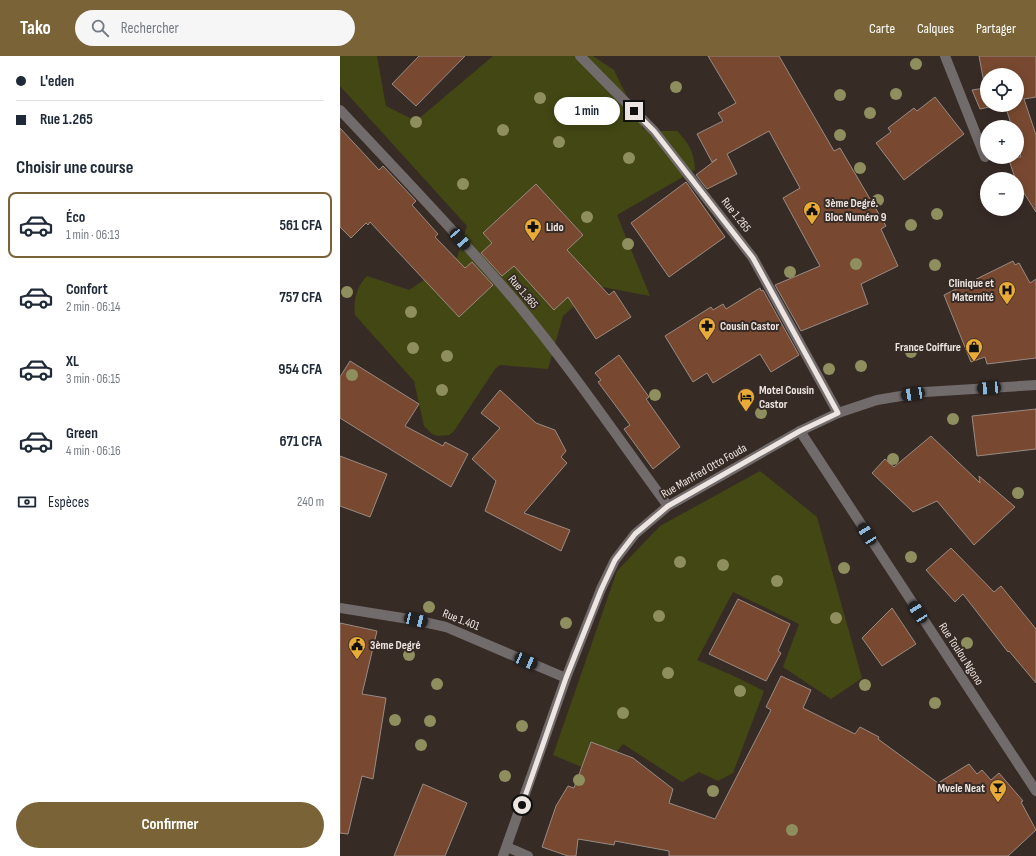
<!DOCTYPE html>
<html lang="fr">
<meta charset="utf-8">
<style>
:root{--surface:#fff;--page:#f6f6f7;--text:#1f2937;--muted:#747a83;--line:#e0e1e3;--accent:#7a6437}
body{margin:0;font-family:"Sofia Sans Condensed",sans-serif;background:var(--page);color:var(--text);height:100vh;display:flex;flex-direction:column;font-size:15px;white-space:nowrap}
*{box-sizing:border-box;margin:0}
p{font-size:13px;color:var(--muted)}
.icon{flex:none;width:22px;height:22px;fill:none;stroke:currentColor;stroke-width:2;stroke-linecap:round;stroke-linejoin:round}
.map{position:relative;flex:1;overflow:hidden}
.panel{display:flex;flex-direction:column;background:var(--surface);width:340px}
.panel>*{flex:none}
.banner{display:grid;align-content:center;height:88px;padding:0 16px;background:var(--surface)}
.fabs{position:absolute;left:640px;top:12px;display:grid;gap:8px}
.fabs a{display:grid;place-items:center;width:44px;height:44px;border-radius:50%;background:var(--surface);box-shadow:0 2px 10px #0003;font-size:20px}
.end{position:absolute;width:18px;height:18px;margin:-9px;border:5px solid #ede5e1;background:#111;box-shadow:0 0 0 2px #111}
.from{border-radius:50%}
.bubble{position:absolute;height:28px;border-radius:14px;background:var(--surface);box-shadow:0 2px 10px #0003;font-size:13px;font-weight:700;line-height:28px;text-align:center}
.car{position:absolute;width:12px;height:24px;margin:-12px -6px;border-radius:5px;box-shadow:0 0 3px 1px #0007;background:linear-gradient(#222 24%,#8ab4d8 0 40%,#222 0 76%,#8ab4d8 0 86%,#222 0)}
.banner b{display:flex;align-items:center;gap:14px;height:38px;font-size:15px}
.banner b+b{border-top:1px solid var(--line)}
.banner i{width:10px;height:10px;background:var(--text)}
ul{padding:0;list-style:none}
li{display:flex;align-items:center;gap:12px;height:66px;margin:0 8px 6px;padding:0 8px;border:2px solid transparent;border-radius:8px}
li div{flex:1}
li b{display:block;font-size:15px}
li em{font-style:normal;font-weight:700}
li.current{border-color:var(--accent)}
li>.icon{width:36px;height:36px;stroke-width:1.5}
h2{padding:0 16px;font-size:18px;line-height:48px}
.pay{display:flex;align-items:center;gap:10px;height:44px;padding:0 16px;font-size:15px}
.pay p{margin-inline-start:auto}
.button{display:flex;gap:8px;margin-top:auto;padding:8px 16px}
.button a{flex:1;height:46px;border-radius:24px;background:var(--accent);color:#fff;font-size:16px;font-weight:700;line-height:46px;text-align:center}
header{display:flex;align-items:center;gap:24px;box-sizing:border-box;height:56px;padding:0 20px;background:var(--accent);color:#fff}
header strong{font-size:19px}
nav{display:flex;gap:22px;margin-inline-start:auto;font-size:14px}
.search{width:280px;height:36px;background:var(--page);display:flex;align-items:center;gap:10px;box-sizing:border-box;padding:0 14px;border-radius:22px;color:var(--muted);font-size:15px}
main{display:flex;flex:1;min-height:0}
.map>svg:first-child{display:block}
.green{fill:#424714}
.building{fill:#784930;stroke:#998b84}
.lines{fill:none;stroke-linecap:round;stroke-linejoin:round}
.minor{stroke:#726b6c;stroke-width:10}
.tertiary{stroke:#726b6c;stroke-width:10}
.tree{fill:#8e8e5f}
.route{stroke:#ede5e1;stroke-width:5}
.labels{text-anchor:middle;dominant-baseline:central;stroke-width:4;stroke-linejoin:round;paint-order:stroke}
.poi-label{font-size:12px;font-weight:bold;fill:#ede5e1;stroke:#372b26;text-anchor:start}
.street-label{font-size:12px;fill:#ede5e1;stroke:#372b26}
</style>
<header>
<strong>Tako</strong>
<div class="search"><svg class="icon" aria-label="search" viewBox="0 0 24 24"><circle cx="10" cy="10" r="6"/><path d="M15 15l6 6"/></svg>Rechercher</div>
<nav><a>Carte</a><a>Calques</a><a>Partager</a></nav>
</header>
<main>
<section class="panel">
<div class="banner">
<b><i class="from"></i>L'eden</b>
<b><i></i>Rue 1.265</b>
</div>
<h2>Choisir une course</h2>
<ul>
<li class="current"><svg class="icon" aria-label="car" viewBox="0 0 24 24"><path d="M5 17H2v-5l4-1 3-4h7l3 4 3 1v5h-3M9 17h6M6 11h13"/><circle cx="7" cy="17" r="2"/><circle cx="17" cy="17" r="2"/></svg><div><b>Éco</b><p>1 min · 06:13</p></div><em>561 CFA</em></li>
<li><svg class="icon" aria-label="car" viewBox="0 0 24 24"><path d="M5 17H2v-5l4-1 3-4h7l3 4 3 1v5h-3M9 17h6M6 11h13"/><circle cx="7" cy="17" r="2"/><circle cx="17" cy="17" r="2"/></svg><div><b>Confort</b><p>2 min · 06:14</p></div><em>757 CFA</em></li>
<li><svg class="icon" aria-label="car" viewBox="0 0 24 24"><path d="M5 17H2v-5l4-1 3-4h7l3 4 3 1v5h-3M9 17h6M6 11h13"/><circle cx="7" cy="17" r="2"/><circle cx="17" cy="17" r="2"/></svg><div><b>XL</b><p>3 min · 06:15</p></div><em>954 CFA</em></li>
<li><svg class="icon" aria-label="car" viewBox="0 0 24 24"><path d="M5 17H2v-5l4-1 3-4h7l3 4 3 1v5h-3M9 17h6M6 11h13"/><circle cx="7" cy="17" r="2"/><circle cx="17" cy="17" r="2"/></svg><div><b>Green</b><p>4 min · 06:16</p></div><em>671 CFA</em></li>
</ul>
<div class="pay"><svg class="icon" aria-label="cash" viewBox="0 0 24 24"><path d="M3 7h18v10H3z"/><circle cx="12" cy="12" r="2"/></svg>Espèces<p>240 m</p></div>
<div class="button"><a>Confirmer</a></div>
</section>
<div class="map">
<svg width="696" height="800" viewBox="0 0 696 800">
<rect width="100%" height="100%" fill="#372b26"/>
<!-- green -->
<g class="green">
<path d="M0 0H37L46 50 76 65 153 0H253L274 14 303 73 314 75H337C348 86 355 98 355 114L277 159 310 240 257 230 223 260 208 313 160 309 155 313 114 375 109 379 98 380 92 378 84 370 74 325 15 259C13 244 17 230 27 220L69 234 117 202 127 170 0 30Z"/>
<path d="M420 415 477 461 522 622 491 643 443 611 459 568 393 536 357 604 396 621 424 635 393 717 378 725 359 716 342 726 283 688 258 718 213 699 277 515 320 470Z"/>
</g>
<!-- building -->
<g class="building">
<path d="M79 0H125L76 50 52 28Z"/>
<path d="M368 0H439L494 95 500 92 546 170 541 173 558 210 521 228 528 248 461 275 435 229 480 210 443 142 460 132 429 75 387 98 397 118 367 133 356 119 377 103 372 106 357 78 383 65 378 57 396 47Z"/>
<path d="M639 0H696V41L684 43 696 79V156L677 126V123L675 122 668 101H681L677 89V71H672L665 49H677V19H647V49H658L640 53 632 34 645 32Z"/>
<path d="M595 41 624 78 564 124 536 87 551 76 548 72 574 52 577 55Z"/>
<path d="M0 72 39 114 43 110 76 145 72 149 98 178 95 181 125 212 132 206 153 229 119 261 30 166 28 169 26 167 11 182 0 171Z"/>
<path d="M346 126 385 181 329 221 291 167Z"/>
<path d="M196 128 243 179 227 194 269 239 274 235 291 261 256 283 228 241 214 254 174 210 162 220 141 197 152 187 143 177Z"/>
<path d="M673 205 675 209 679 207 690 227 696 223V302L647 308 645 301 631 306 604 239Z"/>
<path d="M420 232 421 235 423 234 459 299 431 316 420 298 373 327 367 317 353 326 325 280 371 251 373 254 383 248 386 253Z"/>
<path d="M279 299 309 341 306 343 340 391 313 413 284 373 290 369 258 326 261 324 255 317Z"/>
<path d="M10 305 79 348 65 370 103 390 105 386 128 398 111 431 0 362V321Z"/>
<path d="M160 334 196 367 215 374 226 395 221 401 227 407 184 457 230 474 221 495 145 455 156 425 132 403 160 372 141 357Z"/>
<path d="M696 353V393L637 400 632 360Z"/>
<path d="M591 380 640 427 639 420 675 451 634 489 597 445 573 456 532 417 545 403 554 411Z"/>
<path d="M0 400 47 418 30 461 0 450Z"/>
<path d="M611 492 654 536 661 530 696 573V627L669 595 668 596 623 538 615 546 586 514Z"/>
<path d="M398 543 450 568 438 595 441 597 426 625 369 598Z"/>
<path d="M552 552 576 588 542 610 522 582Z"/>
<path d="M0 567 37 575 22 638 46 642 33 723 22 720 8 778 0 777Z"/>
<path d="M441 620 471 634 463 652 515 678 520 671 539 681 538 683 598 727 629 708 637 718 642 714 651 724 659 717 683 745 681 746 696 774 668 800H329V795L275 785 274 789 238 783 236 800H228L202 791 216 750 228 730 234 732 251 686 293 702 333 733 329 747 375 763 431 654 426 651Z"/>
<path d="M83 728 127 747 105 800H54Z"/>
</g>
<g class="lines">
<!-- minor -->
<g class="minor">
<path d="M240 0 314 75 413 202 498 357"/>
<path d="M605 0 645 101"/>
<path d="M0 54C59 117 120 180 176 246 230 311 278 382 328 450"/>
<path d="M460 375 696 735"/>
<path d="M0 552 75 564 106 571 226 622"/>
<path d="M167 791 188 800"/>
</g>
<!-- tertiary -->
<path class="tertiary" d="M163 800 226 622 261 533 275 504 295 478 328 450 460 375 498 357 537 344 585 336 696 329"/>
</g>
<!-- trees -->
<g class="tree">
<circle cx="576" cy="8" r="6"/>
<circle cx="336" cy="31" r="6"/>
<circle cx="556" cy="38" r="6"/>
<circle cx="500" cy="39" r="6"/>
<circle cx="200" cy="42" r="6"/>
<circle cx="530" cy="57" r="6"/>
<circle cx="259" cy="63" r="6"/>
<circle cx="76" cy="66" r="6"/>
<circle cx="163" cy="74" r="6"/>
<circle cx="500" cy="79" r="6"/>
<circle cx="219" cy="86" r="6"/>
<circle cx="289" cy="102" r="6"/>
<circle cx="520" cy="112" r="6"/>
<circle cx="123" cy="128" r="6"/>
<circle cx="538" cy="144" r="6"/>
<circle cx="597" cy="158" r="6"/>
<circle cx="247" cy="161" r="6"/>
<circle cx="571" cy="169" r="6"/>
<circle cx="288" cy="188" r="6"/>
<circle cx="516" cy="208" r="6"/>
<circle cx="595" cy="209" r="6"/>
<circle cx="450" cy="216" r="6"/>
<circle cx="7" cy="236" r="6"/>
<circle cx="71" cy="256" r="6"/>
<circle cx="73" cy="292" r="6"/>
<circle cx="571" cy="296" r="6"/>
<circle cx="107" cy="300" r="6"/>
<circle cx="521" cy="310" r="6"/>
<circle cx="489" cy="313" r="6"/>
<circle cx="12" cy="319" r="6"/>
<circle cx="102" cy="334" r="6"/>
<circle cx="315" cy="339" r="6"/>
<circle cx="421" cy="357" r="6"/>
<circle cx="613" cy="363" r="6"/>
<circle cx="553" cy="403" r="6"/>
<circle cx="678" cy="437" r="6"/>
<circle cx="571" cy="501" r="6"/>
<circle cx="340" cy="506" r="6"/>
<circle cx="383" cy="509" r="6"/>
<circle cx="504" cy="512" r="6"/>
<circle cx="437" cy="525" r="6"/>
<circle cx="89" cy="551" r="6"/>
<circle cx="319" cy="560" r="6"/>
<circle cx="496" cy="562" r="6"/>
<circle cx="226" cy="567" r="6"/>
<circle cx="627" cy="587" r="6"/>
<circle cx="69" cy="599" r="6"/>
<circle cx="328" cy="617" r="6"/>
<circle cx="97" cy="628" r="6"/>
<circle cx="525" cy="629" r="6"/>
<circle cx="400" cy="635" r="6"/>
<circle cx="595" cy="647" r="6"/>
<circle cx="283" cy="657" r="6"/>
<circle cx="55" cy="664" r="6"/>
<circle cx="90" cy="665" r="6"/>
<circle cx="182" cy="670" r="6"/>
<circle cx="81" cy="689" r="6"/>
<circle cx="165" cy="720" r="6"/>
<circle cx="239" cy="724" r="6"/>
<circle cx="373" cy="735" r="6"/>
<circle cx="452" cy="774" r="6"/>
</g>
<g class="lines">
<!-- route -->
<path class="route" d="M182 749 226 622 261 534 275 504 295 478 328 450 460 375 498 357 413 202 314 75 294 55"/>
</g>
<!-- icons -->
<defs>
<symbol id="civic-pin" viewBox="-11 -11 22 30"><path d="M0 17L-7.5 6A9.5 9.5 0 1 1 7.5 6Z" fill="#e9ab38" stroke="#372b26"/><path d="M-.6-6.5H3V-4.5H.6V-3L4-1V1h2V6H-6V1h2V-1L-.6-3ZM-1.2 2.5V6h2.4V2.5Z" fill="#111"/></symbol>
<symbol id="pharmacy-pin" viewBox="-11 -11 22 30"><path d="M0 17L-7.5 6A9.5 9.5 0 1 1 7.5 6Z" fill="#e9ab38" stroke="#372b26"/><path d="M-2-6h4v4h4v4h-4v4h-4v-4h-4v-4h4Z" fill="#111"/></symbol>
<symbol id="hospital-pin" viewBox="-11 -11 22 30"><path d="M0 17L-7.5 6A9.5 9.5 0 1 1 7.5 6Z" fill="#e9ab38" stroke="#372b26"/><path d="M-5-5h3v3.5h4V-5h3V5h-3V1.5h-4V5h-3Z" fill="#111"/></symbol>
<symbol id="shop-pin" viewBox="-11 -11 22 30"><path d="M0 17L-7.5 6A9.5 9.5 0 1 1 7.5 6Z" fill="#e9ab38" stroke="#372b26"/><path d="M-5-2.5h2.3a2.7 3.5 0 0 1 5.4 0H5L5.5 6h-11ZM-1.5-2.5h3a1.5 2.3 0 0 0-3 0Z" fill="#111"/></symbol>
<symbol id="hotel-pin" viewBox="-11 -11 22 30"><path d="M0 17L-7.5 6A9.5 9.5 0 1 1 7.5 6Z" fill="#e9ab38" stroke="#372b26"/><path d="M-6-4.5h1.5V1H6V5H4.5V3h-9V5H-6ZM-4 0a1.8 1.8 0 1 1 3.6 0ZM.5 0V-2.5h3Q6-2.5 6 0Z" fill="#111"/></symbol>
<symbol id="bar-pin" viewBox="-11 -11 22 30"><path d="M0 17L-7.5 6A9.5 9.5 0 1 1 7.5 6Z" fill="#e9ab38" stroke="#372b26"/><path d="M-6-5H6L.8 .8V4.5H3.5V6h-7V4.5H-.8V.8Z" fill="#111"/></symbol>
</defs>
<g fill-rule="evenodd">
<use href="#civic-pin" x="462" y="144" width="20" height="27"/>
<use href="#pharmacy-pin" x="183" y="161" width="20" height="27"/>
<use href="#hospital-pin" x="657" y="224" width="20" height="27"/>
<use href="#pharmacy-pin" x="357" y="260" width="20" height="27"/>
<use href="#shop-pin" x="624" y="281" width="20" height="27"/>
<use href="#hotel-pin" x="396" y="331" width="20" height="27"/>
<use href="#civic-pin" x="7" y="579" width="20" height="27"/>
<use href="#bar-pin" x="648" y="722" width="20" height="27"/>
</g>
<g class="labels">
<!-- poi labels -->
<g class="poi-label">
<text x="485" y="147">3ème Degré.<tspan x="485" dy="14">Bloc Numéro 9</tspan></text>
<text x="206" y="171">Lido</text>
<text x="654" y="227" text-anchor="end">Clinique et<tspan x="654" dy="14">Maternité</tspan></text>
<text x="380" y="270">Cousin Castor</text>
<text x="621" y="291" text-anchor="end">France Coiffure</text>
<text x="419" y="334">Motel Cousin<tspan x="419" dy="14">Castor</tspan></text>
<text x="30" y="589">3ème Degré</text>
<text x="645" y="732" text-anchor="end">Mvele Neat</text>
</g>
<!-- street labels -->
<g class="street-label">
<text transform="translate(396 159) rotate(52)">Rue 1.265</text>
<text transform="translate(183 236) rotate(50)">Rue 1.365</text>
<text transform="translate(364 415) rotate(-30)">Rue Manfred Otto Fouda</text>
<text transform="translate(121 564) rotate(21)">Rue 1.401</text>
<text transform="translate(621 598) rotate(57)">Rue Toulou Ngono</text>
</g>
</g>
</svg>
<div class="fabs">
<a><svg class="icon" aria-label="locate" viewBox="0 0 24 24"><circle cx="12" cy="12" r="6"/><path d="M12 2v4M12 18v4M2 12h4M18 12h4"/></svg></a>
<a>+</a>
<a>−</a>
</div>
<i class="end from" style="left:182px;top:749px"></i>
<i class="end" style="left:294px;top:55px"></i>
<div class="bubble" style="left:214px;top:41px;width:66px">1 min</div>
<i class="car" style="left:120px;top:183px;rotate:139deg"></i>
<i class="car" style="left:649px;top:332px;rotate:266deg"></i>
<i class="car" style="left:573px;top:338px;rotate:261deg"></i>
<i class="car" style="left:527px;top:478px;rotate:327deg"></i>
<i class="car" style="left:578px;top:556px;rotate:327deg"></i>
<i class="car" style="left:76px;top:564px;rotate:104deg"></i>
<i class="car" style="left:186px;top:605px;rotate:113deg"></i>
</div>
</main>
